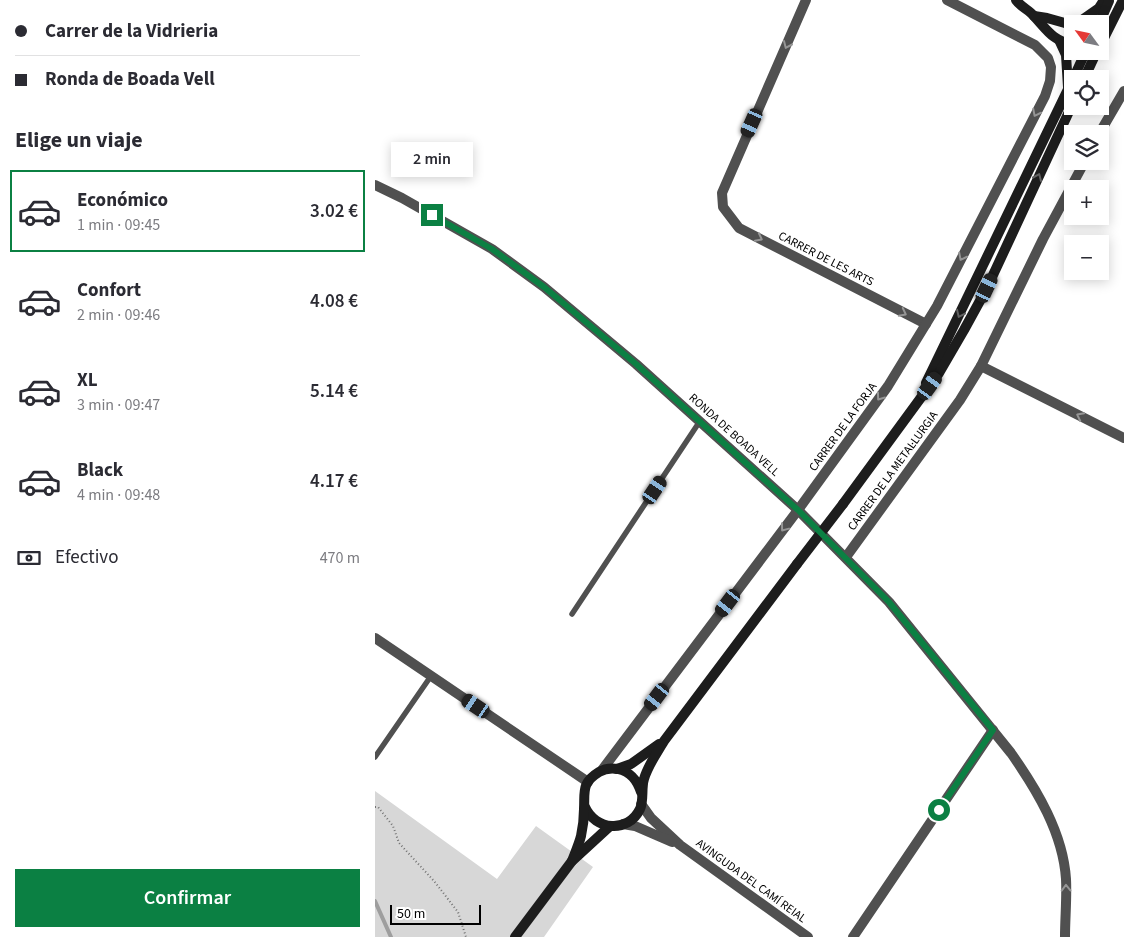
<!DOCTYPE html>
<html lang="es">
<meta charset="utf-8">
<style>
:root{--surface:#fff;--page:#f2f2f3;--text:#2b2b33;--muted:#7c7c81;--line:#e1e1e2;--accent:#0b8043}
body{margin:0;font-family:"Source Sans 3",sans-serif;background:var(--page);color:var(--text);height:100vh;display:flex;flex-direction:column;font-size:19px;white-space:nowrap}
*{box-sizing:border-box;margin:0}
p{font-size:16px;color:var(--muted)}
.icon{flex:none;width:28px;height:28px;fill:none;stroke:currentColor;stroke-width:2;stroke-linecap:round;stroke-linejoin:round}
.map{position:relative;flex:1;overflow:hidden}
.side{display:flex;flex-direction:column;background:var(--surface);width:375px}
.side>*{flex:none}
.guide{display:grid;align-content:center;height:110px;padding:0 15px;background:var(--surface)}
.needle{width:32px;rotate:303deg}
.fabs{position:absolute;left:689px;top:15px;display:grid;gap:10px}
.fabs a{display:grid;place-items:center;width:45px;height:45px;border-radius:0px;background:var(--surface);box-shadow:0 2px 12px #0003;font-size:25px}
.scale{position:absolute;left:15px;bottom:12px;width:91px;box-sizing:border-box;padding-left:5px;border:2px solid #000;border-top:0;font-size:14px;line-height:18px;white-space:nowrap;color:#000;-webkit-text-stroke:4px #fff;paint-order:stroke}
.end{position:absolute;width:22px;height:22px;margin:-11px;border:6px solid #0b8043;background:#fff;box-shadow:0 0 0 2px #fff}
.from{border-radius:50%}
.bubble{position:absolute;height:35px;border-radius:0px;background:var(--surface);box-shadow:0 2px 12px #0003;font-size:16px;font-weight:600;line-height:35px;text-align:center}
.car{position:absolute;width:15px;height:30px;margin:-15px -8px;border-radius:6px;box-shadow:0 0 4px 1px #0007;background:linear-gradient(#222 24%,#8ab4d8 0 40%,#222 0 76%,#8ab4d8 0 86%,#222 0)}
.guide b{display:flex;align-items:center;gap:18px;height:48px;font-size:19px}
.guide b+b{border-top:1px solid var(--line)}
.guide i{width:12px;height:12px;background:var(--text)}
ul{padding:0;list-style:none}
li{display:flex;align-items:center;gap:15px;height:82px;margin:0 10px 8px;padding:0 5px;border:2px solid transparent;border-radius:0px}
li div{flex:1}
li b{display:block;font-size:19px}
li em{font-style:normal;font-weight:600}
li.on{border-color:var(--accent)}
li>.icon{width:45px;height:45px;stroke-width:1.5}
h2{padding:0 15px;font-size:22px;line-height:60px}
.pay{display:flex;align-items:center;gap:12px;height:55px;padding:0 15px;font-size:19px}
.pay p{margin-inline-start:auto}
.action{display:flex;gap:10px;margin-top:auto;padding:10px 15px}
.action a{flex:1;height:58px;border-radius:0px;background:var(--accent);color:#fff;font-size:20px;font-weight:600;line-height:58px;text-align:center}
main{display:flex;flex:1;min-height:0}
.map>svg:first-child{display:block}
.green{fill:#d7d7d7}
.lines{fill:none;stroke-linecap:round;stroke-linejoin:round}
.stream{stroke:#9e9e9e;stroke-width:4}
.path{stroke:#727272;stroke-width:2;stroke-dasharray:1 2.5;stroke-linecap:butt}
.lane{stroke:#505050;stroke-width:5.5}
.street{stroke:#505050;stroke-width:10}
.secondary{stroke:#1d1d1d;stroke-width:10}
.secondary-bridge{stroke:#1d1d1d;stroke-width:10}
.oneway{stroke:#969696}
.oneway2{stroke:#616161}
.route{stroke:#0b8043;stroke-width:6}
.labels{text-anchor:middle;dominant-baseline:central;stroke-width:5;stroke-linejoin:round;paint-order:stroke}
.street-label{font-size:12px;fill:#000;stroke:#fff}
</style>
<main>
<section class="side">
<div class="guide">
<b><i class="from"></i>Carrer de la Vidrieria</b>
<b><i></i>Ronda de Boada Vell</b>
</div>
<h2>Elige un viaje</h2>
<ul>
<li class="on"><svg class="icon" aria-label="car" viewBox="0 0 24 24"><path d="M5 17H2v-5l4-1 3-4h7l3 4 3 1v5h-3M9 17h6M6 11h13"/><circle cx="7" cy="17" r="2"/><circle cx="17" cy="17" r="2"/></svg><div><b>Económico</b><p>1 min · 09:45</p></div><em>3.02 €</em></li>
<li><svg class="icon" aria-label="car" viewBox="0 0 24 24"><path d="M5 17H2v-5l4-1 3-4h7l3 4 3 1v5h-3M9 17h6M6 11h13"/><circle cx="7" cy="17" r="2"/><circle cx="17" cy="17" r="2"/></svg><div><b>Confort</b><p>2 min · 09:46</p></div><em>4.08 €</em></li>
<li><svg class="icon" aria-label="car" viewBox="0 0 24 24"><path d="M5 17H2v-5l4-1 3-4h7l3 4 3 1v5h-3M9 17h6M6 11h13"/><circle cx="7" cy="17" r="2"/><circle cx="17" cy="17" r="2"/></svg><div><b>XL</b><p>3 min · 09:47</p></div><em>5.14 €</em></li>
<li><svg class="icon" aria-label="car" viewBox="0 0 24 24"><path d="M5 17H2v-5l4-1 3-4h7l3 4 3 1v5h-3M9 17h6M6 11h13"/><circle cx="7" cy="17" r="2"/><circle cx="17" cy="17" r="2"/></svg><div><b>Black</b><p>4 min · 09:48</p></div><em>4.17 €</em></li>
</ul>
<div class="pay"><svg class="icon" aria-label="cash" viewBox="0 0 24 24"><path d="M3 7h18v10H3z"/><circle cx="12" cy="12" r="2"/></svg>Efectivo<p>470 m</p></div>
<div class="action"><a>Confirmar</a></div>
</section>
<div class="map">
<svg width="749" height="937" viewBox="0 0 749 937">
<rect width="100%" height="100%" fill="#fff"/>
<!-- green -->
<path class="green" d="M0 791 122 879 161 826 218 867 169 937H0Z"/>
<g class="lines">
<!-- stream -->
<path class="stream" d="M0 901 16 937"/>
<!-- path -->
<path class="path" d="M0 807H3L18 826 24 843 59 881 83 912 91 937"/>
<!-- lane -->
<g class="lane">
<path d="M197 614 325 421"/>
<path d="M0 757 56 676"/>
</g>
<!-- street -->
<g class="street">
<path d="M431 0 347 193 348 207 364 228 551 324"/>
<path d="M724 134 749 91"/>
<path d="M0 185 27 198 117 249 169 287 261 364 423 510 514 602 636 753C662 790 688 833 691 879 692 898 690 918 690 937"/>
<path d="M606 366 749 438"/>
<path d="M471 557 585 400 606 366 668 239 710 161"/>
<path d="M0 638 213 782"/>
<path d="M227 770 423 510 513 386 562 306 670 96 675 81 676 67 673 58 660 45 572 0"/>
<path d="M266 804 276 818 305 845 433 937"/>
<path d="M248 824 260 826 297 842"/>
<path d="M478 937 618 730"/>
</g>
<!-- secondary -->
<g class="secondary">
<path d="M641 0C646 7 654 10 659 16 673 31 677 40 698 45"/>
<path d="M659 16 672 18 697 25"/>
<path d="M691 23 704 22 724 8 729 0"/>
<path d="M724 24 734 1"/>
<path d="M685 42 691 55 693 87"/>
<path d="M725 46 748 0"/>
<path d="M698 79 711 51"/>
<path d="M709 79 722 51"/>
<path d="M551 383 698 79"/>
<path d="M468 504 564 373 589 330 612 288 698 103"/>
<path d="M242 769 256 764 284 744"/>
<path d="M210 807C220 830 253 834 265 809 269 801 266 788 269 779 273 765 282 753 289 741L422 564"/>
<path d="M197 861C200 853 204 844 206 836 208 827 209 817 209 809 210 792 206 783 224 772 229 769 237 768 243 769 256 772 262 780 266 792"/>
<path d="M140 937 197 861 234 827"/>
</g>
<!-- secondary-bridge -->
<path class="secondary-bridge" d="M422 564 468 504"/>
</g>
<!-- one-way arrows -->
<defs><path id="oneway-chevron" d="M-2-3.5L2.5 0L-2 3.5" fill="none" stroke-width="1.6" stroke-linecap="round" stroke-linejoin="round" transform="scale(1.25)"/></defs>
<g class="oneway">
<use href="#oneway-chevron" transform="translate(412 45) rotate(114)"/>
<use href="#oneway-chevron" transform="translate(661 113) rotate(117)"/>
<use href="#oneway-chevron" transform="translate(384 238) rotate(27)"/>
<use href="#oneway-chevron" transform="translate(587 257) rotate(117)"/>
<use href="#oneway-chevron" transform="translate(528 313) rotate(27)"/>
<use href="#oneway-chevron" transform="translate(505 397) rotate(126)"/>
<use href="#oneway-chevron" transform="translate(705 416) rotate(-153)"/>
<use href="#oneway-chevron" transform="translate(409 528) rotate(127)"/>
<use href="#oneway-chevron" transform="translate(691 888) rotate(-91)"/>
</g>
<g class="oneway2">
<use href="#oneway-chevron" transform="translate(663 177) rotate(-66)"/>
<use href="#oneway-chevron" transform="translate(585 314) rotate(115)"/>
</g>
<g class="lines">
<!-- route -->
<path class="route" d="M57 215 117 249 169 287 261 364 423 510 514 602 618 730 564 810"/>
</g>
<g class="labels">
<!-- street labels -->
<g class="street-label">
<text transform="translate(451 259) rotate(27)">CARRER DE LES ARTS</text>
<text transform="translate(468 427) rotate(-54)">CARRER DE LA FORJA</text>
<text transform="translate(359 435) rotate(42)">RONDA DE BOADA VELL</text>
<text transform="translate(518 471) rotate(-54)">CARRER DE LA METAL·LURGIA</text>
<text transform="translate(376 881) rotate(36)">AVINGUDA DEL CAMÍ REIAL</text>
</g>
</g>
</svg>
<div class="fabs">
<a><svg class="needle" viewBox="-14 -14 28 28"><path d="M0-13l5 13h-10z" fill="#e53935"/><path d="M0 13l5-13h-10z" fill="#7c7c81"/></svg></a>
<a><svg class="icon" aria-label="locate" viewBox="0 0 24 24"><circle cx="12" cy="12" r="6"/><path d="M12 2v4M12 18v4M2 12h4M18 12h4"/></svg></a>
<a><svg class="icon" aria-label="layers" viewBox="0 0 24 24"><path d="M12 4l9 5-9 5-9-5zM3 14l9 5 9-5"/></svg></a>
<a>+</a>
<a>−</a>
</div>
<div class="scale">50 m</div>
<i class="end from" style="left:564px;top:810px"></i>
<i class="end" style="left:57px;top:215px"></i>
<div class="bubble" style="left:16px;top:142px;width:82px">2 min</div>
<i class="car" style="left:377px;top:123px;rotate:204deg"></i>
<i class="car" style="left:612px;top:288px;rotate:25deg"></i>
<i class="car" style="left:555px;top:386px;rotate:36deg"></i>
<i class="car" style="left:280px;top:490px;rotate:34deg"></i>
<i class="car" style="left:353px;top:603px;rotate:217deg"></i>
<i class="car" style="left:282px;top:697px;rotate:217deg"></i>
<i class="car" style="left:101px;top:706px;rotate:304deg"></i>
</div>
</main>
